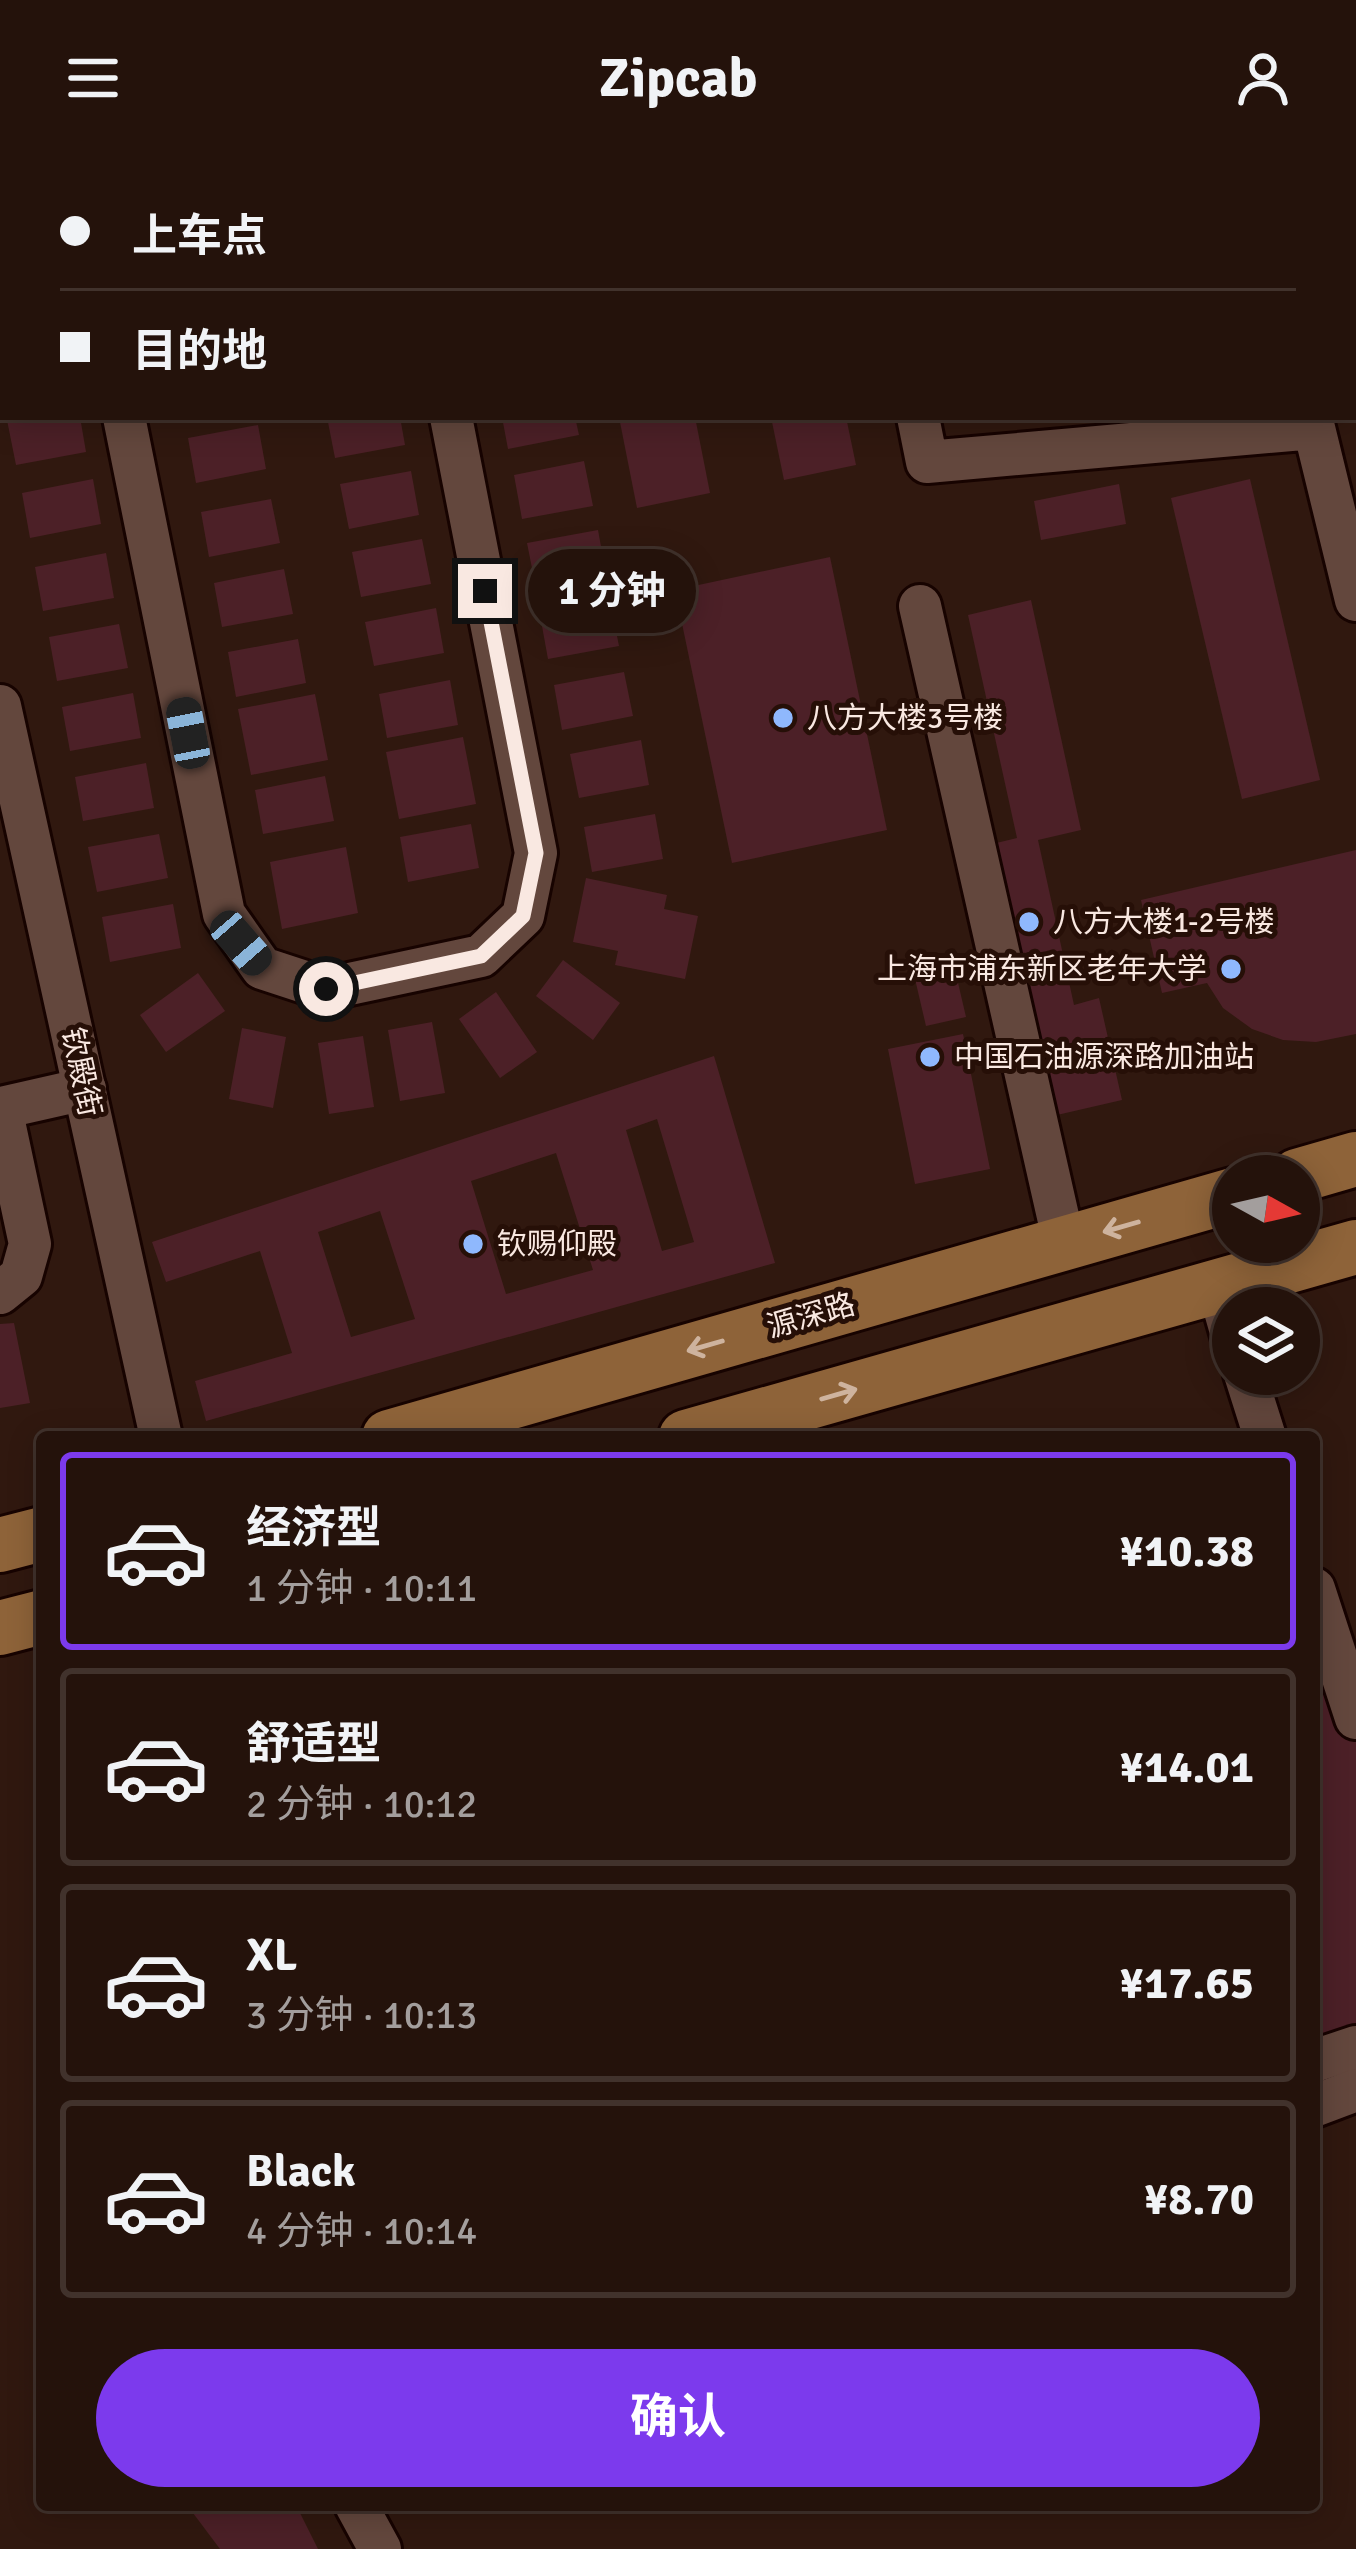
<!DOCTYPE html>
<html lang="zh">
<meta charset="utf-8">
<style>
:root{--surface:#24120b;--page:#302019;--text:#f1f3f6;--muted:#a39e9d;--line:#41322c;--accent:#7c3aed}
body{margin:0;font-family:Signika,"Noto Sans SC",sans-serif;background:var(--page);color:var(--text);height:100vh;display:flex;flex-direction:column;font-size:45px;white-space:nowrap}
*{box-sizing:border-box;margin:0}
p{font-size:39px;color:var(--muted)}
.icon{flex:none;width:66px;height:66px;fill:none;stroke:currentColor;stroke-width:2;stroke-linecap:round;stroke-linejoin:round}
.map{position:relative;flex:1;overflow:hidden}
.side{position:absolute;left:36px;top:1275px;width:1284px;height:1080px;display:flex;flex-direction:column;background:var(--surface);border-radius:12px;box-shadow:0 6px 30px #0003,0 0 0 3px var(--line)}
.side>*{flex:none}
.top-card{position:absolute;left:0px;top:0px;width:1356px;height:264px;box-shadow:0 6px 30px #0003,0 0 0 3px var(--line);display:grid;align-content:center;height:264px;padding:0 60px;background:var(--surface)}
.needle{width:78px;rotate:98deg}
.tools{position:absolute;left:1212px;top:999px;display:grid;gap:24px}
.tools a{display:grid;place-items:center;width:108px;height:108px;border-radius:50%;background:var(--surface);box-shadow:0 6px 30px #0003,0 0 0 3px var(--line);font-size:60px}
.end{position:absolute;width:54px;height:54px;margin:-27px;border:15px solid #f9e8e1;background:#111;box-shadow:0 0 0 6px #111}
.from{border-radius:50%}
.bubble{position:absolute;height:84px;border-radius:42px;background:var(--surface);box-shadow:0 6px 30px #0003,0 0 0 3px var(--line);font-size:39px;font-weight:700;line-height:84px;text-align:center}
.car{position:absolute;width:36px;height:72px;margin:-36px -18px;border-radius:15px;box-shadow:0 0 9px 3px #0007;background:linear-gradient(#222 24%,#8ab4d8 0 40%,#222 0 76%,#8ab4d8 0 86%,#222 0)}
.top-card b{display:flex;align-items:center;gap:42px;height:114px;font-size:45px}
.top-card b+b{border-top:3px solid var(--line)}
.top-card i{width:30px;height:30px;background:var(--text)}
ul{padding:21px 0 0;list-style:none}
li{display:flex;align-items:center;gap:36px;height:198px;margin:0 24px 18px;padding:0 36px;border:6px solid var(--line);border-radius:12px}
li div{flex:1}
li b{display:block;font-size:45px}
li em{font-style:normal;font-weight:700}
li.selected{border-color:var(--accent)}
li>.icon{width:108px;height:108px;stroke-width:1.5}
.primary-button{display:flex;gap:24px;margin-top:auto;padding:24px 60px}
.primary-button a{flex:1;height:138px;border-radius:72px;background:var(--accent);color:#fff;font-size:48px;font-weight:700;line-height:138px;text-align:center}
header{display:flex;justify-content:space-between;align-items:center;height:156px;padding:0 60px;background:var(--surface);font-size:54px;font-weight:700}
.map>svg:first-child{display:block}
.building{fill:#4c2027;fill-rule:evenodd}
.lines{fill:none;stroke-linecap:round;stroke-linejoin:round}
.minor-casing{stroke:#170300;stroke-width:48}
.major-casing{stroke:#170300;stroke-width:60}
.minor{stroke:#63473d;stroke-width:42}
.major{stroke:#8e6339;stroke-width:54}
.oneway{stroke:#ceb39e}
.route{stroke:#f9e8e1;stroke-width:15}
.poi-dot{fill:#8fb8fd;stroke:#260f07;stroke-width:4.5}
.labels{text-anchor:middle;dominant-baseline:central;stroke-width:10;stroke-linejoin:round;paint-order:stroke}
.poi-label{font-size:30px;fill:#f9e8e1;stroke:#260f07;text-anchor:start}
.street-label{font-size:30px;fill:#f9e8e1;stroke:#260f07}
</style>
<header><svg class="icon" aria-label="menu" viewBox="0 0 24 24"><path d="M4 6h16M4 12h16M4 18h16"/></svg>Zipcab<svg class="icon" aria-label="person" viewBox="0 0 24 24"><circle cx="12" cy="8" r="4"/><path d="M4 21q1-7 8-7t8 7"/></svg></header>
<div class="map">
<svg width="1356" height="2393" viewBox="0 0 1356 2393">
<rect width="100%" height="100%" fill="#30180f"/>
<!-- building -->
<g class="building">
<path d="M24 261H80L86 296 16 309 7 264Z"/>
<path d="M327 261H400L405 289 335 302Z"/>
<path d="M502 261H575L579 279 508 293Z"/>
<path d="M619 261H695L710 337 637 352Z"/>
<path d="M771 261H846L856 309 784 324Z"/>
<path d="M258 269 266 313 196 327 188 282Z"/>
<path d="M584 305 593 350 522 363 514 319Z"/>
<path d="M411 315 419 359 349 373 340 328Z"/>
<path d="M93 323 101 368 30 382 22 337Z"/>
<path d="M1250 323 1320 624 1242 643 1171 342Z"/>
<path d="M1119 328 1126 368 1041 384 1034 345Z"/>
<path d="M271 343 280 387 209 401 201 356Z"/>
<path d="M598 374 606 418 536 432 527 387Z"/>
<path d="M422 383 431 428 361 441 352 396Z"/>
<path d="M106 397 114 442 43 455 35 411Z"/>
<path d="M830 401 887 674 732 707 675 434Z"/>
<path d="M284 413 293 458 222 471 214 427Z"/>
<path d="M1031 444 1081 674 1038 684 1074 849 1099 842 1122 944 1044 962 984 690 1017 682 968 459Z"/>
<path d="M610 445 619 490 548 503 540 459Z"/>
<path d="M436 452 444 497 374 510 365 466Z"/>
<path d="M119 468 128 512 57 525 49 481Z"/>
<path d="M298 483 306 527 236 541 228 496Z"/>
<path d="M624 516 633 560 562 574 554 529Z"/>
<path d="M450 524 458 569 387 582 379 538Z"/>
<path d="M133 537 141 582 70 595 62 551Z"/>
<path d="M315 538 328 604 251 619 238 553Z"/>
<path d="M463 581 476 648 399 663 386 596Z"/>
<path d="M641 584 649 629 579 642 570 598Z"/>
<path d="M146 607 154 652 83 665 75 621Z"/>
<path d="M325 620 334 665 263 678 255 634Z"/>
<path d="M655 658 663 703 592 716 584 671Z"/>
<path d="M471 668 479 712 408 726 400 681Z"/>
<path d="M159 678 168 722 97 736 88 691Z"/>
<path d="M346 691 358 757 282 773 270 706Z"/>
<path d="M1356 694V878L1316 886 1283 884 1252 873 1223 852 1207 827 1162 837 1141 744Z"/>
<path d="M586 722 667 739 664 753 698 760 685 823 615 809 618 795 573 786Z"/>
<path d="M173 748 181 792 110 806 102 761Z"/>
<path d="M952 801 966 861 926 870 912 810Z"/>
<path d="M563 804 620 847 593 884 536 840Z"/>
<path d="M198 817 225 855 166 896 140 859Z"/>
<path d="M496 836 537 896 500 922 459 863Z"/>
<path d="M432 866 445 937 400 945 388 874Z"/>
<path d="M242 872 286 881 273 952 229 943Z"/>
<path d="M963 878 990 1013 915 1028 888 893Z"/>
<path d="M363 880 374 951 329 958 318 887Z"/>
<path d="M714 900 775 1107 206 1265 195 1225 292 1197 260 1095 166 1126 152 1086ZM657 963 694 1086 662 1095 626 974ZM556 997 593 1114 506 1138 471 1025ZM380 1055 415 1163 351 1181 318 1076Z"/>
<path d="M14 1167 30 1247 0 1252V1168Z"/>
<path d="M1336 1512 1356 1573V1879L1314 1892V1519Z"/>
<path d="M187 2349H296L318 2393H220Z"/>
</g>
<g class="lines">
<defs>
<g id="minor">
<path d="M359 0 363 3"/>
<path d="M866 0 867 3"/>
<path d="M124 261 224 758 262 812 326 833 481 800 523 760 536 697 451 261"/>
<path d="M918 261 927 306 1314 272 1356 444"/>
<path d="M920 450 1064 1087"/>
<path d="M0 550 161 1281"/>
<path d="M1218 1130 1233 1183"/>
<path d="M0 1137 21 1120 30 1088 1 952 85 933"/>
<path d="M1245 1218 1265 1281"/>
<path d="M1314 1433 1356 1562"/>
<path d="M1314 1905 1356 1891"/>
<path d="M1314 1950 1356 1934"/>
<path d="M356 2349 380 2393"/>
</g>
<g id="major">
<path d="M1297 1020 1356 1003"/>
<path d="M389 1281 1233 1039"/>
<path d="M686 1281 1356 1091"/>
<path d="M0 1389 42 1378"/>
<path d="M0 1472 42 1461"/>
</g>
</defs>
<!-- minor casing -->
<use href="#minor" class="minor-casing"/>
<!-- major casing -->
<use href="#major" class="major-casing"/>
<!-- minor -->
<use href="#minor" class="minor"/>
<!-- major -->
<use href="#major" class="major"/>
</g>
<!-- one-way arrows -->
<defs><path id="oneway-shaft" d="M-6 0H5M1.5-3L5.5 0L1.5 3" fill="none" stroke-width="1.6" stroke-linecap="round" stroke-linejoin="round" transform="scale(3)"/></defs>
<g class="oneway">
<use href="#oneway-shaft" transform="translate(1121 1071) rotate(164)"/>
<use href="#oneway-shaft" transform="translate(705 1190) rotate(164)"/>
<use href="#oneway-shaft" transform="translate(839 1238) rotate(-16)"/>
</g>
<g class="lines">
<!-- route -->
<path class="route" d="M326 833 481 800 523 760 536 697 485 435"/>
</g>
<!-- markers -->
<g class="poi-dot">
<circle cx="783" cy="562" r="12"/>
<circle cx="1029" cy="766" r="12"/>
<circle cx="1231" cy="813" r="12"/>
<circle cx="930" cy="901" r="12"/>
<circle cx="473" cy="1088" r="12"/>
</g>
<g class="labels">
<!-- poi labels -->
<g class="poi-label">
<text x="807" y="562">八方大楼3号楼</text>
<text x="1053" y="766">八方大楼1-2号楼</text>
<text x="1207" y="813" text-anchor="end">上海市浦东新区老年大学</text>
<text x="954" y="901">中国石油源深路加油站</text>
<text x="497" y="1088">钦赐仰殿</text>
</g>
<!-- street labels -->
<g class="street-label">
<text transform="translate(81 916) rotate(78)">钦殿街</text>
<text transform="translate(811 1160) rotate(-16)">源深路</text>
</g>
</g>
</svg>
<div class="tools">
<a><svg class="needle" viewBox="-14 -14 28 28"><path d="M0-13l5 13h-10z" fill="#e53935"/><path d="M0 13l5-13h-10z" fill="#a39e9d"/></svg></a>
<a><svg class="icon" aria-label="layers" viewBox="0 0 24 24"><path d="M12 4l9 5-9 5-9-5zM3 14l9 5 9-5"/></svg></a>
</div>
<i class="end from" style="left:326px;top:833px"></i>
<i class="end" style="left:485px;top:435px"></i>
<div class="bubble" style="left:528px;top:393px;width:168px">1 分钟</div>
<i class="car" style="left:188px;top:577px;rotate:349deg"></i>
<i class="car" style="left:241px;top:787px;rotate:139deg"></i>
<div class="top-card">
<b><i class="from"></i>上车点</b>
<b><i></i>目的地</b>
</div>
<section class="side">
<ul>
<li class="selected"><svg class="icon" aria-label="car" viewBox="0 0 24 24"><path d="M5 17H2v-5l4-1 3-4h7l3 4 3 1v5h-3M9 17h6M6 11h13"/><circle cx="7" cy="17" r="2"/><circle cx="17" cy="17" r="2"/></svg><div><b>经济型</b><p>1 分钟 · 10:11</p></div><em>¥10.38</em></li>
<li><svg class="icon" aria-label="car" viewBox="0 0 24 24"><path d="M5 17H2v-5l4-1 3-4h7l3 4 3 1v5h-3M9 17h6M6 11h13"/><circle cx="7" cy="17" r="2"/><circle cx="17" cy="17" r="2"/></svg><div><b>舒适型</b><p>2 分钟 · 10:12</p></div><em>¥14.01</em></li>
<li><svg class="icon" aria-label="car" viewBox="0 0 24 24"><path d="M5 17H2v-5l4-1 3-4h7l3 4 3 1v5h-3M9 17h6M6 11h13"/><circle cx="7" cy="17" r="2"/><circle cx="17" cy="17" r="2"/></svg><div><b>XL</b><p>3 分钟 · 10:13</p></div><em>¥17.65</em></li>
<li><svg class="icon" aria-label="car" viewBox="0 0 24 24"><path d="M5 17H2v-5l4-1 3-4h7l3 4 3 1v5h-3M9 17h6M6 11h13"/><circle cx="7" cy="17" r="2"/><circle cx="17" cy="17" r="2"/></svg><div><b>Black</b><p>4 分钟 · 10:14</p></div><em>¥8.70</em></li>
</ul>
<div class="primary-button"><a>确认</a></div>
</section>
</div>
